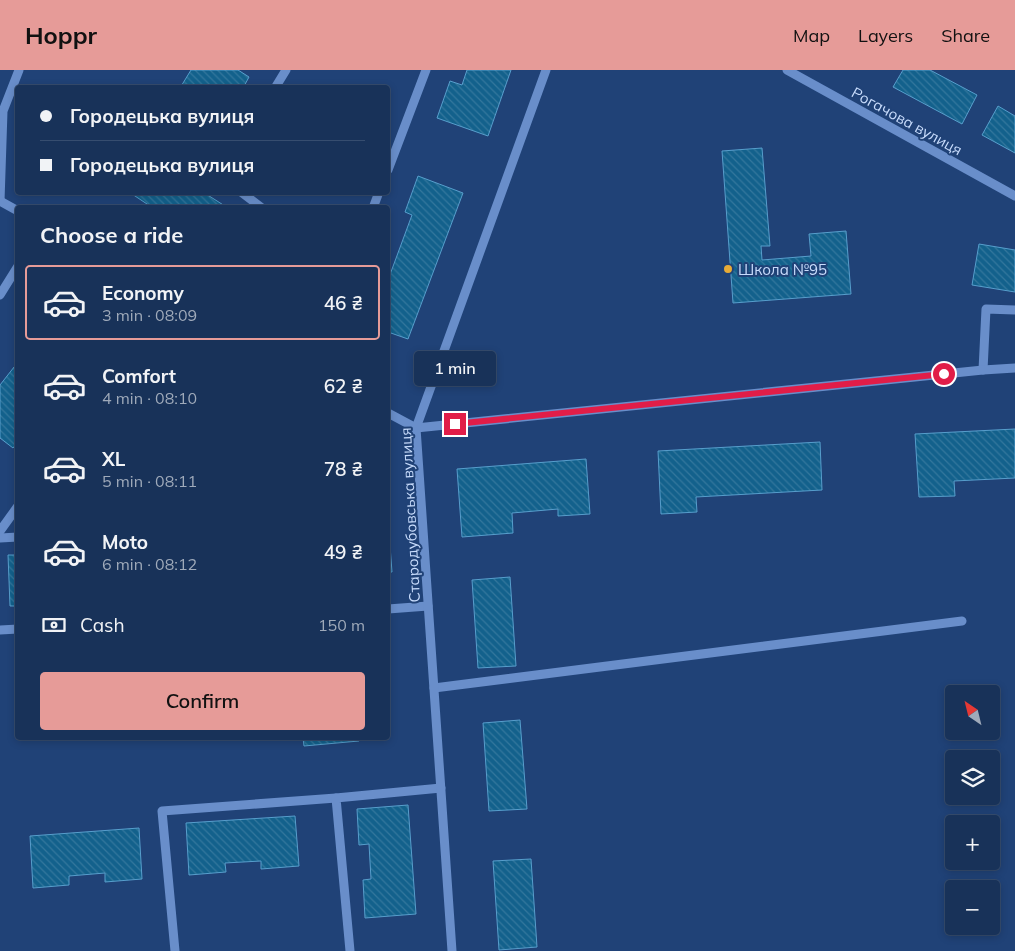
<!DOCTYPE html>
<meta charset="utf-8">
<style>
:root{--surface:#183259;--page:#213a5f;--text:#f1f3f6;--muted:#9faaba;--line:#364d6f;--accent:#e69b98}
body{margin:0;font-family:Mulish,sans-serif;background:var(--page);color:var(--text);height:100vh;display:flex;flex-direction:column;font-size:19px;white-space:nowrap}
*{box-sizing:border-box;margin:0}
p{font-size:16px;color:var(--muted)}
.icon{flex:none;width:28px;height:28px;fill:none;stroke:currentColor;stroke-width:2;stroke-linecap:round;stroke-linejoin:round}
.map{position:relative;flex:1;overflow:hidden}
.panel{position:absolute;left:15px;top:135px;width:375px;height:535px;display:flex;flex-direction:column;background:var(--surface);border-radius:5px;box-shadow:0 2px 8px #0003,0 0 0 1px var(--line)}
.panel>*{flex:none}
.guide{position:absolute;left:15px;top:15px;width:375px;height:110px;border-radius:5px;box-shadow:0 2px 8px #0003,0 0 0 1px var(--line);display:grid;align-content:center;height:110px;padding:0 25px;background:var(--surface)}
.needle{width:32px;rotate:325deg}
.buttons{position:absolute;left:945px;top:615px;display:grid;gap:10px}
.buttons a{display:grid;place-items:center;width:55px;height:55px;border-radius:5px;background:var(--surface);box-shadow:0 2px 8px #0003,0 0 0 1px var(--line);font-size:25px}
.end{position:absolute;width:22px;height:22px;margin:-11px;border:6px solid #e11d48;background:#fff;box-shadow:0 0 0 2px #fff}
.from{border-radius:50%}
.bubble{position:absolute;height:35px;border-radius:5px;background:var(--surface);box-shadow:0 2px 8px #0003,0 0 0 1px var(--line);font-size:16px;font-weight:600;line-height:35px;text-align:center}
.guide b{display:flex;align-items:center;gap:18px;height:48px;font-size:19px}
.guide b+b{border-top:1px solid var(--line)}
.guide i{width:12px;height:12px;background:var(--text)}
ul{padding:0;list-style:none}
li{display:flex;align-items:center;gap:15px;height:75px;margin:0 10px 8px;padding:0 15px;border:2px solid transparent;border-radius:5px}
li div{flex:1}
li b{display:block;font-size:19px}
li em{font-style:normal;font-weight:600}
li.selected{border-color:var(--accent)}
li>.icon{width:45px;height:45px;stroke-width:1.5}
h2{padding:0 25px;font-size:22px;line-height:60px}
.pay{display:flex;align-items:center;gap:12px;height:55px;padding:0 25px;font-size:19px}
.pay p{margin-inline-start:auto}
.cta{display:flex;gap:10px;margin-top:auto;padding:10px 25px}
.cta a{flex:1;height:58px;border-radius:5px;background:var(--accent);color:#111;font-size:20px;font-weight:600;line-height:58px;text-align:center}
header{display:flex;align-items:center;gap:30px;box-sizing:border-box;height:70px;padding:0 25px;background:var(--accent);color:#111}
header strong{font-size:24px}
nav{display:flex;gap:28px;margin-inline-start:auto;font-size:18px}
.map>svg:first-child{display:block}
.building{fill:url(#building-back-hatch);stroke:#579ecc}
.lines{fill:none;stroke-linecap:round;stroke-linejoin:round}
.minor{stroke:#698eca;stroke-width:9}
.route{stroke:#e11d48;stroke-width:6}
.poi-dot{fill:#e8ab37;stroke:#204277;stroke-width:2}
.labels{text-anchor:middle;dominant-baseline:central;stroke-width:4;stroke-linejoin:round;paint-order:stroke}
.street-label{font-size:15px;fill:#c8dcfc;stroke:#204277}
.poi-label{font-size:15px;fill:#c8dcfc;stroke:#204277;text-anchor:start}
</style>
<header>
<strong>Hoppr</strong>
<nav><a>Map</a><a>Layers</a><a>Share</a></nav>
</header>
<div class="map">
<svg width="1015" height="881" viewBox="0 0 1015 881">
<defs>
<pattern id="building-back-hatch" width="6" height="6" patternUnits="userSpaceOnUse" patternTransform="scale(1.25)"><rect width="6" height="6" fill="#13618c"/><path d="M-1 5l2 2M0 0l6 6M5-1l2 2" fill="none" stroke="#34779d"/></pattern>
</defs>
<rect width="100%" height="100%" fill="#204277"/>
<!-- building -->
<g class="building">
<path d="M191 0H238L249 7 243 18H180Z"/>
<path d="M467 0H511L488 66 437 48 450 11 462 15Z"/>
<path d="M903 0H930L977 25 962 54 893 17Z"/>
<path d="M998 36 1015 46V83L982 65Z"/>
<path d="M762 78 770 176H761L762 190 811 186 809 164 846 161 851 224 733 233 722 81Z"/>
<path d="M418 106 463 123 408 269 388 262V210L412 145 405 142Z"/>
<path d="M129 122H203L228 138H153Z"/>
<path d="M979 174 1015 180V222L972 215Z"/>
<path d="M18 292V372L13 378 0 368V315Z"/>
<path d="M1015 359V408L954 411 955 426 919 427 915 364Z"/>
<path d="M820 372 822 420 696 427 697 442 661 444 658 381Z"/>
<path d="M586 389 590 444 558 446V439L512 443 513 463 462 467 457 399Z"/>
<path d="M388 449 392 502H388Z"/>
<path d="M8 485H18V536H10Z"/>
<path d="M510 507 516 596 478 598 472 510Z"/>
<path d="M520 650 527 739 489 741 483 653Z"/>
<path d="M303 668H358L359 671 304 676Z"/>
<path d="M408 735 416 844 365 848 363 810 371 809 369 774 359 775 357 739Z"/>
<path d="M295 746 299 796 261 799V791L225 793 226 802 189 805 186 753Z"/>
<path d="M139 758 142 809 105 812V803L69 806V815L33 818 30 766Z"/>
<path d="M531 789 537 877 499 880 493 791Z"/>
</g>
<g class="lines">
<!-- minor -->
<g class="minor">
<path d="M787 0 1015 126"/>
<path d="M275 18 286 0"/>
<path d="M388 100 426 0"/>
<path d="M241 122 262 138"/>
<path d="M0 131 3 41 19 0"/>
<path d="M0 131 18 141"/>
<path d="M373 138 379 122"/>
<path d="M0 225 18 196"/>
<path d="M983 300 986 239 1015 240"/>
<path d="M388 343 416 358"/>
<path d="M416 358 983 300 1015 298"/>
<path d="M0 461 18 436"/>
<path d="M0 468 18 467"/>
<path d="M388 539 428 536"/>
<path d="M0 560 18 559"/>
<path d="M434 618 962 551"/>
<path d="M175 881 162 741 336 728"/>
<path d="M350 881 336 728 441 718"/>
<path d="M452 881 416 358 546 0"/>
</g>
</g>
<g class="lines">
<!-- route -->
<path class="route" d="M455 354 944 304"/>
</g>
<!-- markers -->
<circle class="poi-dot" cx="728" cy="199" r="5"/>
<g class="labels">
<!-- street labels -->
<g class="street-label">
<text transform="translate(907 51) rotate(29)">Рогачова вулиця</text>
<text transform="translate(410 445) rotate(-93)">Стародубовська вулиця</text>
</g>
<!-- poi labels -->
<g class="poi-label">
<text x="738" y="199">Школа №95</text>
</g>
</g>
</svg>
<div class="buttons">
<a><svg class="needle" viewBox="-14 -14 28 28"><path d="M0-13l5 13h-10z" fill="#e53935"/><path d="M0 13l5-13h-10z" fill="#9faaba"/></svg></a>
<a><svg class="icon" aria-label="layers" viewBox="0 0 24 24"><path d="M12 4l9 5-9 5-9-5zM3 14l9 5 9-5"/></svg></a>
<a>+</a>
<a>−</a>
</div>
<i class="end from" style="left:944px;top:304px"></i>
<i class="end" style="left:455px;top:354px"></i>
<div class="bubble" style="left:414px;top:281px;width:82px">1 min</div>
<div class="guide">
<b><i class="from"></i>Городецька вулиця</b>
<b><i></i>Городецька вулиця</b>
</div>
<section class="panel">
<h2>Choose a ride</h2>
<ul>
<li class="selected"><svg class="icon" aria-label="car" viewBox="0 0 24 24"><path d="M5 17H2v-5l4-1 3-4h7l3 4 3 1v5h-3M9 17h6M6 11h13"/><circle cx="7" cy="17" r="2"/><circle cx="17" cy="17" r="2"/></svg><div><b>Economy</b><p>3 min · 08:09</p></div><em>46 ₴</em></li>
<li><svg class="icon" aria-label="car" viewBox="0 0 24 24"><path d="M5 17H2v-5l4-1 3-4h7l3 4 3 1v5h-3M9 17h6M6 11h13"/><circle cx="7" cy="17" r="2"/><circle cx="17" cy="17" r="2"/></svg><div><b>Comfort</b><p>4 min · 08:10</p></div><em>62 ₴</em></li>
<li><svg class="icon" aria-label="car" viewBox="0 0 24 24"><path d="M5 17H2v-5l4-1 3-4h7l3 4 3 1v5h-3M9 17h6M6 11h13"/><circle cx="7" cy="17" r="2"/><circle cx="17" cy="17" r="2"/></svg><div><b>XL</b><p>5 min · 08:11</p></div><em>78 ₴</em></li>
<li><svg class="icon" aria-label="car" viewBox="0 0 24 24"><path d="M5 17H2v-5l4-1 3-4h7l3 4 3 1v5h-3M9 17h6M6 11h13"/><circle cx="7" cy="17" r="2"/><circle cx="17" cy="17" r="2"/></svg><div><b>Moto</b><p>6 min · 08:12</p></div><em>49 ₴</em></li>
</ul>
<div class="pay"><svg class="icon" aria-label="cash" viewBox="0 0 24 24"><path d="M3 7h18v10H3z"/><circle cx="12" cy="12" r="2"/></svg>Cash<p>150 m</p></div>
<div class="cta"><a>Confirm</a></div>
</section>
</div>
